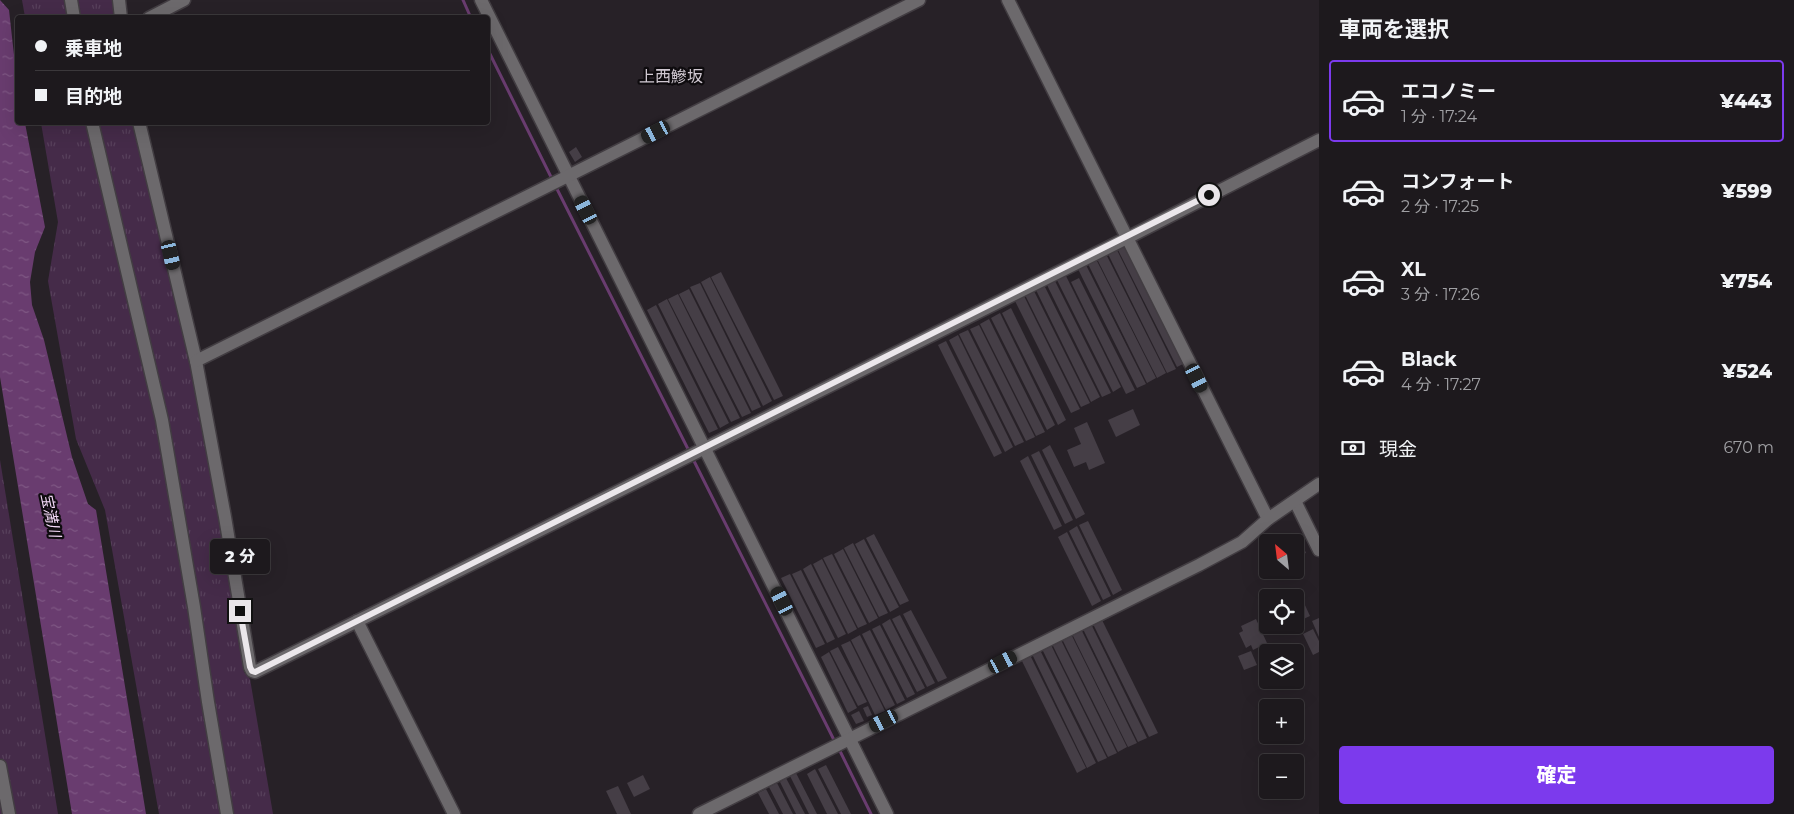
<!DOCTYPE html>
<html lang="ja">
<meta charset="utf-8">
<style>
:root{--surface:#1d191d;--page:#252226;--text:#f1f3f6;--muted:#a0a0a4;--line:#3b383b;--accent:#7c3aed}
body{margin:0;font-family:Montserrat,"Noto Sans JP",sans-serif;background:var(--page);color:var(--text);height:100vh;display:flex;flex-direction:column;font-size:19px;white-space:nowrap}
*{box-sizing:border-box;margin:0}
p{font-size:16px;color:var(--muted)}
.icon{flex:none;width:28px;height:28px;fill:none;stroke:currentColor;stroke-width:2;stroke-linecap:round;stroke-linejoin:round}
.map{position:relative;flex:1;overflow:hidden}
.side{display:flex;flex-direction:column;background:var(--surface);width:475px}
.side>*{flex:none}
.guide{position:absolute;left:15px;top:15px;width:475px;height:110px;border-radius:5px;box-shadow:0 5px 20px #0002,0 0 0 1px var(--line);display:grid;align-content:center;height:110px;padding:0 20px;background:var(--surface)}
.needle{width:32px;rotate:332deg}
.buttons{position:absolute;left:1259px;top:534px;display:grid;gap:10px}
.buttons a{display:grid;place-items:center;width:45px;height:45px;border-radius:5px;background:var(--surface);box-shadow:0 5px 20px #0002,0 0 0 1px var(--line);font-size:25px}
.end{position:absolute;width:22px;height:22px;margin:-11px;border:6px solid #ebe7eb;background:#111;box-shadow:0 0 0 2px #111}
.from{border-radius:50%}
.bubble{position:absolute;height:35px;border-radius:5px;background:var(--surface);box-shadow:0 5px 20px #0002,0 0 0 1px var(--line);font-size:16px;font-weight:800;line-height:35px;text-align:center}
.car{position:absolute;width:15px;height:30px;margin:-15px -8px;border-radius:6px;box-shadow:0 0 4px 1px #0007;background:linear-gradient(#222 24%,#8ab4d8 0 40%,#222 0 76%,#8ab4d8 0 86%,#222 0)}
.guide b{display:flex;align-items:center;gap:18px;height:48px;font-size:19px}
.guide b+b{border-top:1px solid var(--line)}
.guide i{width:12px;height:12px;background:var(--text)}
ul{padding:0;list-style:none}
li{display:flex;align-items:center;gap:15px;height:82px;margin:0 10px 8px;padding:0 10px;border:2px solid transparent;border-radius:5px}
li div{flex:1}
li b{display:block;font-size:19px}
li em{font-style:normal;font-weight:800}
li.on{border-color:var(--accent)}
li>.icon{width:45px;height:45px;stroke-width:1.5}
h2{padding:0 20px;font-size:22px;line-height:60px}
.pay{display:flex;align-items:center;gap:12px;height:55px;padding:0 20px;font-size:19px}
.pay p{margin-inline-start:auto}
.cta{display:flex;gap:10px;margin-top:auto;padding:10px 20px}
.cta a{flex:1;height:58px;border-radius:5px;background:var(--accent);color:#fff;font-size:20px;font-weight:800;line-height:58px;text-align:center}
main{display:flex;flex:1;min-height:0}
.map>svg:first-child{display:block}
.grass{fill:url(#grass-tufts)}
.water{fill:url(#water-ripples)}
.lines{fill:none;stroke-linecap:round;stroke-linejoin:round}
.stream{stroke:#693c6f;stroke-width:3}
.building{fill:#453e46}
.street-casing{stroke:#423d42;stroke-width:15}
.street{stroke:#6c696c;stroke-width:12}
.route{stroke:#ebe7eb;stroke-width:6}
.labels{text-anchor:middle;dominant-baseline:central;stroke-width:4.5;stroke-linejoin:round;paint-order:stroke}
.water-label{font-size:15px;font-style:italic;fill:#f5daf9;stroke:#0e0b0e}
.quarter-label{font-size:16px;fill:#d0c8d1;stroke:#0e0b0e}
</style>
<main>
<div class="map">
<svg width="1319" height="814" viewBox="0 0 1319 814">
<defs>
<pattern id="grass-tufts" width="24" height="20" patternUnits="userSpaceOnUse" patternTransform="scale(1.25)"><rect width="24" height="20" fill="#452b49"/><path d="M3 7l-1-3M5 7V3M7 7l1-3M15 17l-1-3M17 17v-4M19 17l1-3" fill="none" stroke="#57405b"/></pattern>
<pattern id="water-ripples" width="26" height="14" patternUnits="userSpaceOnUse" patternTransform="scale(1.25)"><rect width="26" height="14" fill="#693c6f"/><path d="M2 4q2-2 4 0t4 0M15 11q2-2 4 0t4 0" fill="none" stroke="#7f5884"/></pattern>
</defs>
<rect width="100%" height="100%" fill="#272127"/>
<!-- grass -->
<g class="grass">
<path d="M22 0H114L116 17H25Z"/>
<path d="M41 123H135L190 363 221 523 244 672 250 679 273 814H159L105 510 76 439 48 281 58 222Z"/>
<path d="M0 460 58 814H0Z"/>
</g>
<!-- water -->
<path class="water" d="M0 0 9 10 17 82 18 122 25 123 45 227 35 252 30 282 32 305 44 340 72 457 88 504 96 510 146 814H72L0 377Z"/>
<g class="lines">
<!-- stream -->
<g class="stream">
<path d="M463 0 471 18"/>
<path d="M488 50 553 181"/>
<path d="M556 187 689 451"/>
<path d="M692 457 835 742"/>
<path d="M838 747 871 814"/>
</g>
</g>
<!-- building -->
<g class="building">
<path d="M576 147 582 157 575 162 569 152Z"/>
<path d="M1126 244 1185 363 1177 367 1117 248Z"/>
<path d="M1117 250 1176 369 1167 373 1108 254Z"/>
<path d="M1106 254 1166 373 1157 378 1097 259Z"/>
<path d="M1096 259 1156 378 1147 383 1088 264Z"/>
<path d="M1086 265 1146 384 1137 388 1078 269Z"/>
<path d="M721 272 783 396 774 400 711 277Z"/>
<path d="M1066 276 1121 387 1113 392 1057 280Z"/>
<path d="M710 277 772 401 763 406 701 282Z"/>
<path d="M1079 278 1135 390 1126 394 1071 282Z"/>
<path d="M1055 281 1111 393 1102 397 1047 285Z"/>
<path d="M700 283 761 407 752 411 690 287Z"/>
<path d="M1044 285 1100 397 1091 402 1036 290Z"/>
<path d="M689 289 751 413 742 417 679 294Z"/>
<path d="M1034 291 1090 403 1081 407 1025 295Z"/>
<path d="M678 294 740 418 731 422 668 299Z"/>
<path d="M1024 296 1080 409 1071 413 1015 301Z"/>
<path d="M667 299 729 423 720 428 658 304Z"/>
<path d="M656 305 718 429 709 433 647 310Z"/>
<path d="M1011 308 1066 420 1058 425 1002 313Z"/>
<path d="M1000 313 1055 425 1047 430 991 318Z"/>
<path d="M989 319 1045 432 1036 436 980 324Z"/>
<path d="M979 325 1035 437 1026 441 970 329Z"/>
<path d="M968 330 1024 442 1015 446 959 334Z"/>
<path d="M958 335 1013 447 1005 452 949 340Z"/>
<path d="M946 341 1002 453 994 457 938 345Z"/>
<path d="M1133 409 1140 425 1116 437 1108 420Z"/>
<path d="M1087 422 1105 463 1089 470 1086 462 1074 467 1067 450 1081 444 1074 428Z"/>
<path d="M1050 445 1085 514 1076 519 1042 450Z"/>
<path d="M1039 451 1073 520 1065 524 1031 455Z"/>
<path d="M1028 456 1062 526 1054 530 1020 461Z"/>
<path d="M1088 521 1122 590 1113 595 1079 525Z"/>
<path d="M1077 526 1111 596 1103 600 1069 531Z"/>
<path d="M1067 532 1101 601 1092 606 1058 537Z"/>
<path d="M874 534 909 601 900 605 866 538Z"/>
<path d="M1299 536 1306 553 1295 557V542H1284Z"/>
<path d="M864 539 899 607 890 612 855 544Z"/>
<path d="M853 543 888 613 879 617 844 548Z"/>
<path d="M843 549 878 618 869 623 834 554Z"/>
<path d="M832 554 867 624 858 628 823 558Z"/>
<path d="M822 559 857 629 848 634 813 564Z"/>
<path d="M1298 559 1303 570 1297 573 1295 570V561Z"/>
<path d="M811 564 846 634 838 638 803 569Z"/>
<path d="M801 570 835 639 827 643 792 574Z"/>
<path d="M790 574 825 644 816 648 781 578Z"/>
<path d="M1304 603 1310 616 1295 623V608Z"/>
<path d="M911 610 947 678 938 682 903 614Z"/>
<path d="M900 615 935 683 927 687 892 619Z"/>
<path d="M1319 618V637L1312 621Z"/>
<path d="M890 619 925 688 917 692 882 624Z"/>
<path d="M1256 619 1267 643 1253 650 1251 645 1246 648 1239 633 1243 631 1241 626Z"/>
<path d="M1102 620 1158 733 1149 737 1093 624Z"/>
<path d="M1091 624 1147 738 1138 742 1083 629Z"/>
<path d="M880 625 915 694 907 698 872 629Z"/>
<path d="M1081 629 1137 743 1128 747 1072 634Z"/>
<path d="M1313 629 1319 641V652L1313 655 1303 634Z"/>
<path d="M870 630 905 700 897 704 862 634Z"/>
<path d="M1071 634 1127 747 1118 752 1062 639Z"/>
<path d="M860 635 895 705 886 710 851 640Z"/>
<path d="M1061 640 1117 753 1108 757 1052 644Z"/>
<path d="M850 641 885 711 875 715 841 645Z"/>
<path d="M1051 645 1107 758 1098 762 1042 649Z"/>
<path d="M838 647 867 702 858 706 830 651Z"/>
<path d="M1040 650 1096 763 1087 768 1032 654Z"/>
<path d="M1251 651 1257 665 1244 670 1238 656Z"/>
<path d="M829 652 857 708 848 713 821 657Z"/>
<path d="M1030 655 1086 768 1077 773 1021 659Z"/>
<path d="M868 706 872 715 867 717 863 708Z"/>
<path d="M859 711 864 721 856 724 851 715Z"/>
<path d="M826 765 851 814H841L818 769Z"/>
<path d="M815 769 838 814H827L807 774Z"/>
<path d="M796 773 817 814H809L790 776Z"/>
<path d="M643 775 650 789 634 797 627 783Z"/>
<path d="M786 778 805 814H796L780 782Z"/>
<path d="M777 783 793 814H783L769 787Z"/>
<path d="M618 786 631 814H617L606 791Z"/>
<path d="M766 789 779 814H769L758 793Z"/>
</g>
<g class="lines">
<defs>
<g id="street">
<path d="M71 0 74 18"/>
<path d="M119 0 121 18"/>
<path d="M481 0 887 814"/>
<path d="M1008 0 1268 519"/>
<path d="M149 18 184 0"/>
<path d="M92 122 162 420 194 607 208 702 227 814"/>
<path d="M139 122 196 361 225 517 250 667 252 671 255 672 1127 238 1319 140"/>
<path d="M196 361 568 176 919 0"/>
<path d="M1295 501 1319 550"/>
<path d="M357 621 454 814"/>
<path d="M0 766 9 814"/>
<path d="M699 814 1199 565 1242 542 1268 519 1319 484"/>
</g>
</defs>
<!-- street casing -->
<use href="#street" class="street-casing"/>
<!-- street -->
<use href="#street" class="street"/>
</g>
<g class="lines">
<!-- route -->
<path class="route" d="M240 611 250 667 252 671 255 672 1209 195"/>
</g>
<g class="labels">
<!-- water labels -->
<g class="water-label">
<text transform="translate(51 515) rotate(78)">宝満川</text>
</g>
<!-- quarter labels -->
<g class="quarter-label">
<text x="671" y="76">上西鰺坂</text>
</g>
</g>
</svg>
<div class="buttons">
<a><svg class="needle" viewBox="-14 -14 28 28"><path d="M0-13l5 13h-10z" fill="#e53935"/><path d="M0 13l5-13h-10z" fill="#a0a0a4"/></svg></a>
<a><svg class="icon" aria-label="locate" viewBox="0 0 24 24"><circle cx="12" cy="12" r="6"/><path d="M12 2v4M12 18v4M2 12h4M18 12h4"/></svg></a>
<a><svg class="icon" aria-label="layers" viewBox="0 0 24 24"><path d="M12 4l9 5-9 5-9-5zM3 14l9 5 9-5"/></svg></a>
<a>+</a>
<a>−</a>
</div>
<i class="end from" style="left:1209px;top:195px"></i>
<i class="end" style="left:240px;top:611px"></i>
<div class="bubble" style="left:210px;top:539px;width:60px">2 分</div>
<i class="car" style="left:656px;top:132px;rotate:243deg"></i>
<i class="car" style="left:586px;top:210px;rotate:333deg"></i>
<i class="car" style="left:171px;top:255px;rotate:167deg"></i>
<i class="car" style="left:1197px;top:378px;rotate:154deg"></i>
<i class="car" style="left:782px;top:601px;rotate:334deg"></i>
<i class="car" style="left:1003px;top:662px;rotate:63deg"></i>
<i class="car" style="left:884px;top:721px;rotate:243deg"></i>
<div class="guide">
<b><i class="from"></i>乗車地</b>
<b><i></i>目的地</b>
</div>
</div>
<section class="side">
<h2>車両を選択</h2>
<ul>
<li class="on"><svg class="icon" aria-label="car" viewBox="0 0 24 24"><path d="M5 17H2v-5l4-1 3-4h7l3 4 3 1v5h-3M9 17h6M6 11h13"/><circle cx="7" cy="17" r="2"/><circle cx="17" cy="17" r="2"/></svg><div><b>エコノミー</b><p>1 分 · 17:24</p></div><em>¥443</em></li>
<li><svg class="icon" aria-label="car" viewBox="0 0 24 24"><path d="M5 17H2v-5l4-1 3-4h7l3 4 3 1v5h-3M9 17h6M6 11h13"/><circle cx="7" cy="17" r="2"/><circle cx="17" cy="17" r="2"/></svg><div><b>コンフォート</b><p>2 分 · 17:25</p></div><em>¥599</em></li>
<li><svg class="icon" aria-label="car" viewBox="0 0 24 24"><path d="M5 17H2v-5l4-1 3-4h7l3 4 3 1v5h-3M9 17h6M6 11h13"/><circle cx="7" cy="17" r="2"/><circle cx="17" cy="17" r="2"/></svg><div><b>XL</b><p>3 分 · 17:26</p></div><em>¥754</em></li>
<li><svg class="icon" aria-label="car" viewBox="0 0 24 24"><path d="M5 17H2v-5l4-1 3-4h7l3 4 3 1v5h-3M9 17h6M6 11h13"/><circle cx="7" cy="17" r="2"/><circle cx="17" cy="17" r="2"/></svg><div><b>Black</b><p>4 分 · 17:27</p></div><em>¥524</em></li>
</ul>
<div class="pay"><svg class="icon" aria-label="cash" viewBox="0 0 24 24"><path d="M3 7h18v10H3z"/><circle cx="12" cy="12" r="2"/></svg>現金<p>670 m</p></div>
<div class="cta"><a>確定</a></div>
</section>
</main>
